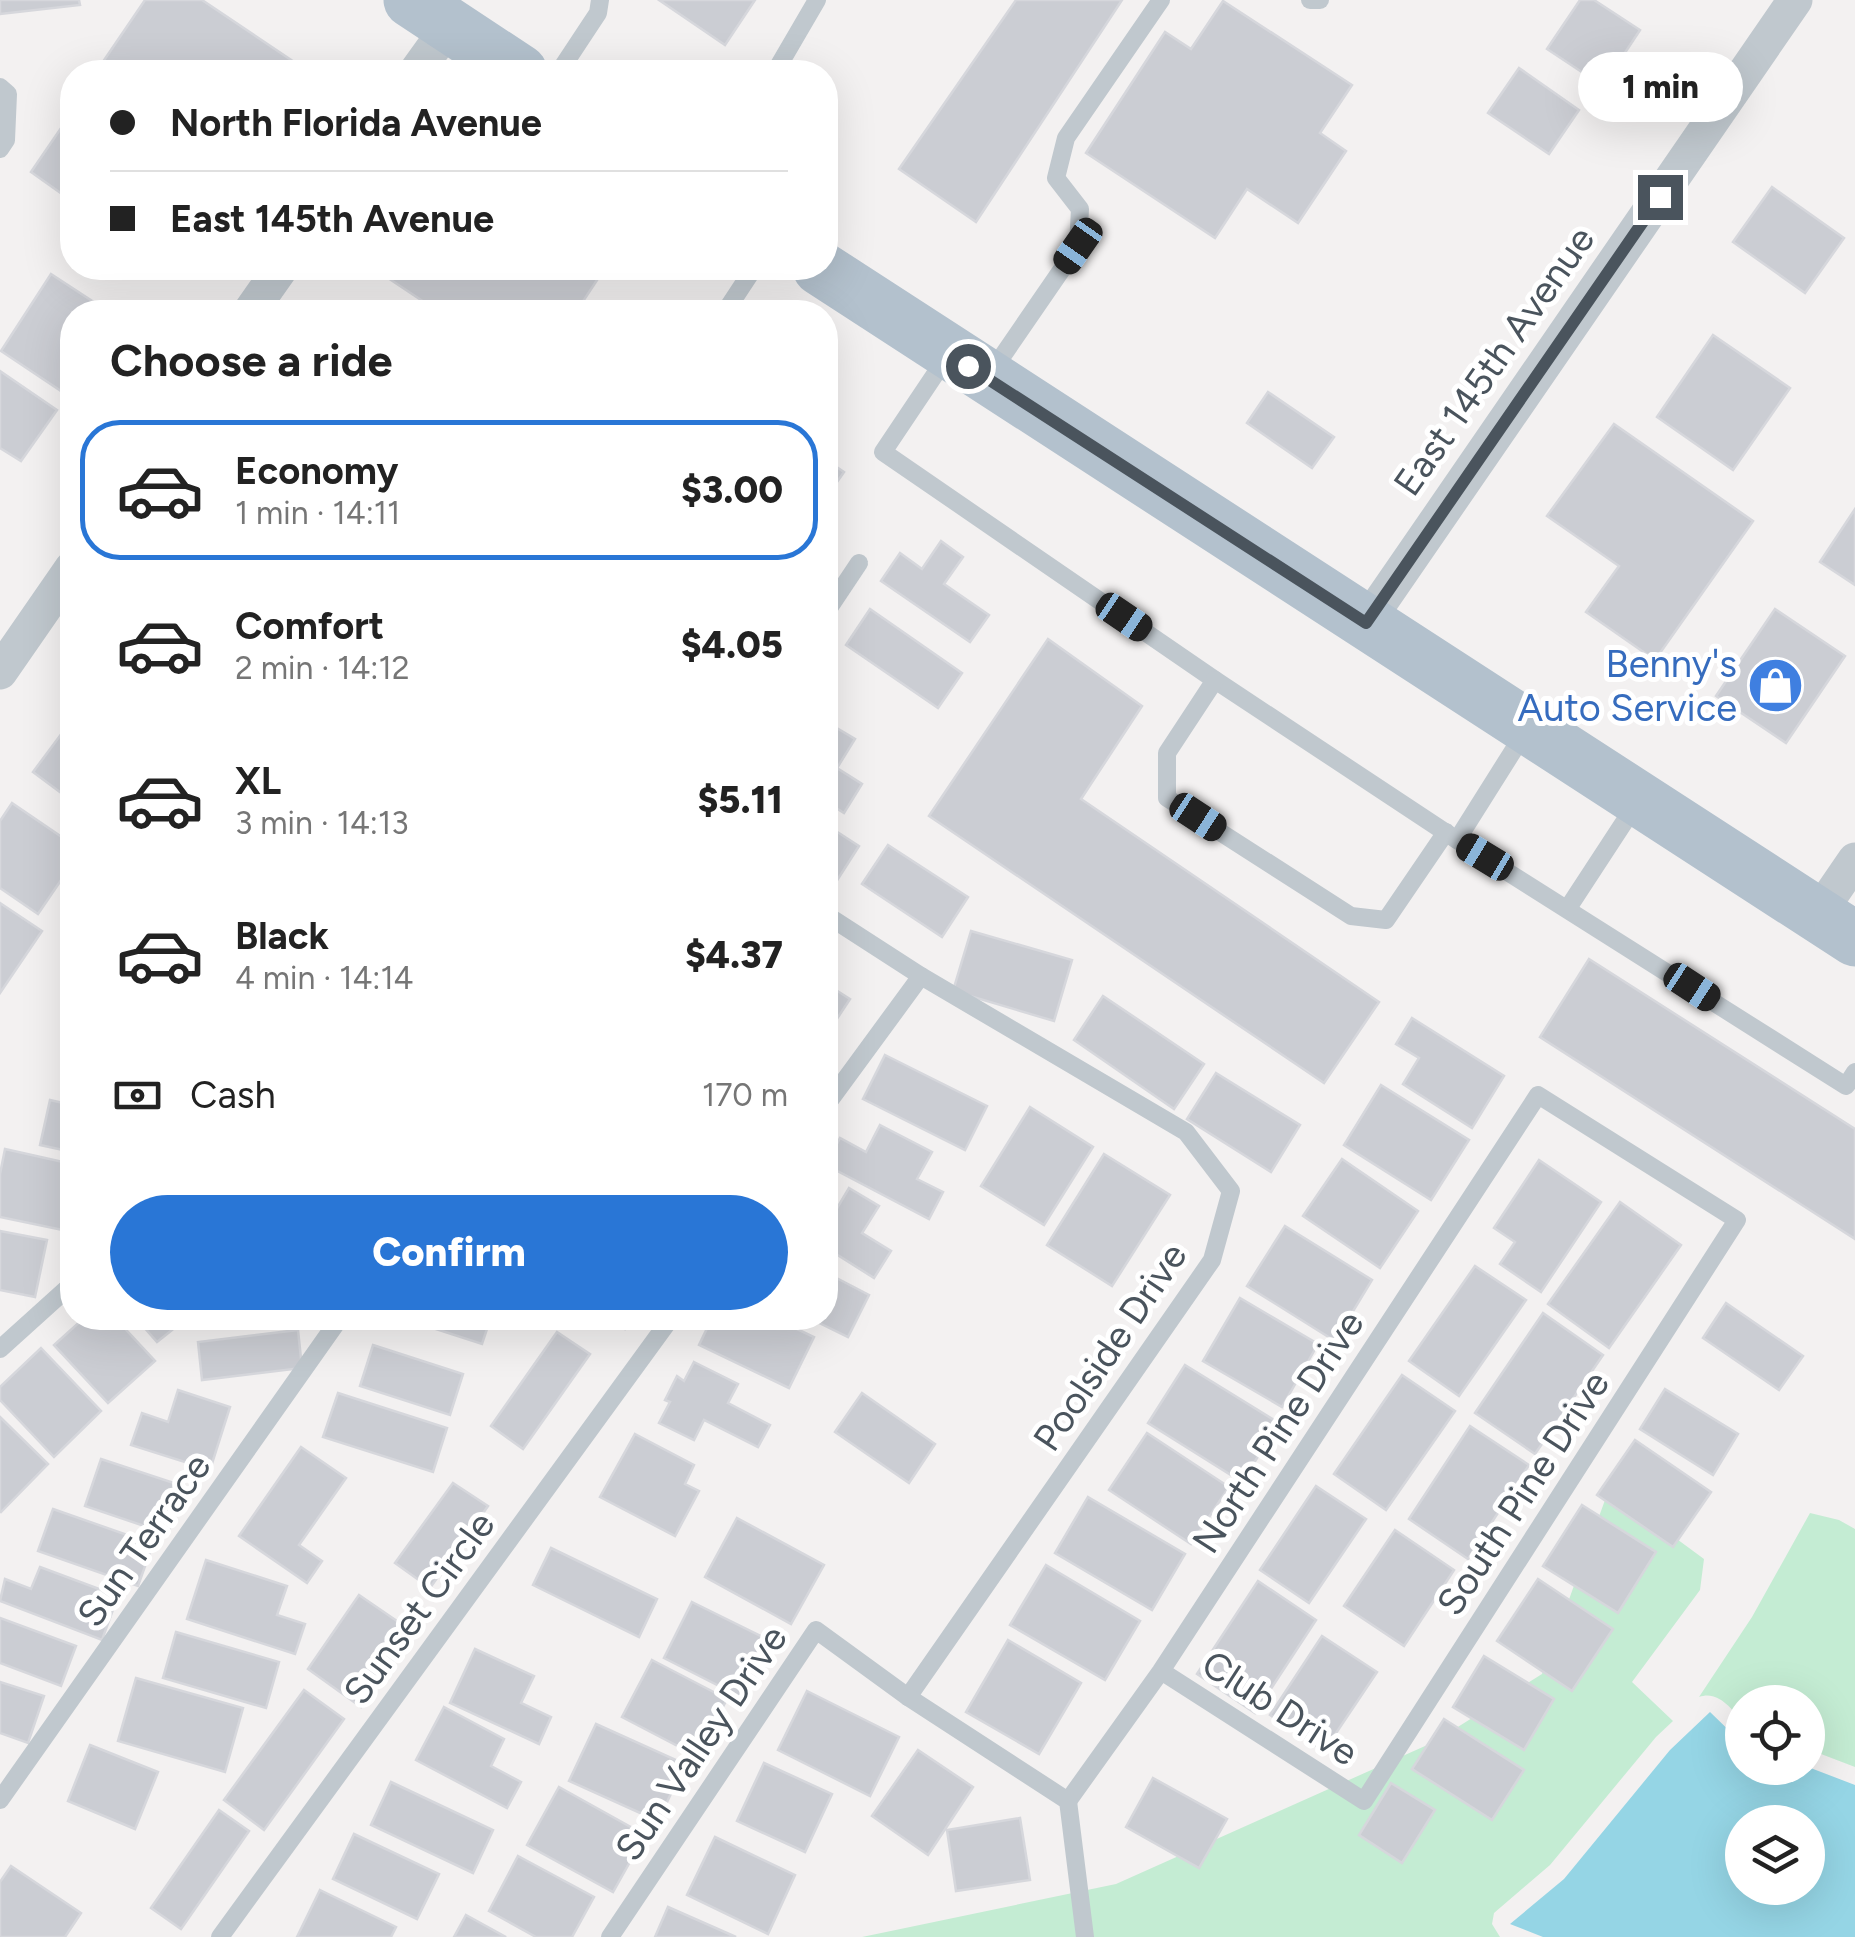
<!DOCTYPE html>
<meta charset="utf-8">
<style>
:root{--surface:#fff;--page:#f2f2f2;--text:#222;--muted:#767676;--line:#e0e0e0;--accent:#2976d6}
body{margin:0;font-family:Figtree,sans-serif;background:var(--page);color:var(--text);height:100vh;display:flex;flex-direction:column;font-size:38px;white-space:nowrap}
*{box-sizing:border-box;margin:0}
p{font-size:32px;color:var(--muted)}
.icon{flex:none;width:55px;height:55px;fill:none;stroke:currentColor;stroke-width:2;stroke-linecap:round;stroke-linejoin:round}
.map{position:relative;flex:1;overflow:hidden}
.details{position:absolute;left:60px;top:300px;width:778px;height:1030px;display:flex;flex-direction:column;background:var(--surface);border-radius:40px;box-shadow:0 10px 40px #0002}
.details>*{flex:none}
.banner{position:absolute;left:60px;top:60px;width:778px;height:220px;border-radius:40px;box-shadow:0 10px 40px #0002;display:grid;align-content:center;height:220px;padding:0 50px;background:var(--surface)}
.tools{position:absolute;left:1725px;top:1685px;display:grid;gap:20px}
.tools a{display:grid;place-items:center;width:100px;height:100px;border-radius:50%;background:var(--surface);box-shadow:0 10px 40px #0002;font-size:50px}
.end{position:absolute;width:45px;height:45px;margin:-22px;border:12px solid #4a545d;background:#fff;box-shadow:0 0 0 5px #fff}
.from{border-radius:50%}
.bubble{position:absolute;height:70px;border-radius:35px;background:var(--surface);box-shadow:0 10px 40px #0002;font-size:32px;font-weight:800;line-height:70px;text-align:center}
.car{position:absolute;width:30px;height:60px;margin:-30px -15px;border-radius:12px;box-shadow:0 0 8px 2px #0007;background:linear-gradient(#222 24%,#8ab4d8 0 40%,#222 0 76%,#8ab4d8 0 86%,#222 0)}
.banner b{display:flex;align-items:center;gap:35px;height:95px;font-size:38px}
.banner b+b{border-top:2px solid var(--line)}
.banner i{width:25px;height:25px;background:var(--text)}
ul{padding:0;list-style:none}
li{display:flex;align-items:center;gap:30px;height:140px;margin:0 20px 15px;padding:0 30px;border:5px solid transparent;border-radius:40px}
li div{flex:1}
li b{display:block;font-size:38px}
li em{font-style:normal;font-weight:800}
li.selected{border-color:var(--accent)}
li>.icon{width:90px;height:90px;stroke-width:1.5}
h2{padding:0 50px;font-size:45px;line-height:120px}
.pay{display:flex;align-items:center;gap:25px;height:110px;padding:0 50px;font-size:38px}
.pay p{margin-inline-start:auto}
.action{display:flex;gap:20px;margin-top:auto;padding:20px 50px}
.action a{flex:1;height:115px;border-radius:60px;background:var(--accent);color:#fff;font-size:40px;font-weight:800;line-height:115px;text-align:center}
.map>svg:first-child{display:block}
.green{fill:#c4ecd3}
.water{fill:#95d5e5;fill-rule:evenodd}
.building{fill:#cbcdd3;stroke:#d6d7dc;stroke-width:2.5}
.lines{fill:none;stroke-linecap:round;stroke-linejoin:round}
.lane{stroke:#c0c8ce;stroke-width:18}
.street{stroke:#c0c8ce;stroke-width:35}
.primary{stroke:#b3c1cd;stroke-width:55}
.route{stroke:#4a545d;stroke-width:12}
.labels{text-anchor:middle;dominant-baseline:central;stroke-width:10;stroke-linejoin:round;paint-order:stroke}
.street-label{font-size:38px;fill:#4a545d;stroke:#fff}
.shop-label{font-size:38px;fill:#366cbe;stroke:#fff;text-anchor:end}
</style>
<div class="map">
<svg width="1855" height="1937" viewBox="0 0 1855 1937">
<rect width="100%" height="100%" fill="#f3f1f1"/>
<!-- green -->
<g class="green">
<path d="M1609 1489 1704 1559 1700 1590 1632 1682 1673 1721 1656 1737 1550 1865 1494 1913 1492 1924 1500 1937H862L1116 1884 1434 1742 1542 1674Z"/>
<path d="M1810 1513 1839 1520 1855 1529V1767L1808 1749V1702H1742V1720C1730 1708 1718 1690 1699 1697L1752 1617Z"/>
</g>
<!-- water -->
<path class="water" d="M1710 1712 1742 1743V1768L1808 1767 1855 1785V1937H1543L1510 1924 1564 1879 1670 1750ZM1742 1822H1808V1888H1742Z"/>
<!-- building -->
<g class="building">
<path d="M0 0H79L80 5 0 14Z"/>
<path d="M145 0H202L309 72H96Z"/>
<path d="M659 0H755L725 45Z"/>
<path d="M1016 0H1122L976 222 899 169Z"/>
<path d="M1580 0H1594L1640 30 1603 86 1547 49Z"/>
<path d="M1223 1 1352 85 1320 133 1346 151 1298 223 1247 189 1215 238 1086 153 1165 32 1191 49Z"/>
<path d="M1519 68 1579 110 1549 154 1488 113Z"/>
<path d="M72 112V201L31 172Z"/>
<path d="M1772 187 1844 238 1805 293 1733 242Z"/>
<path d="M382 268H605L576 312H439L379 272Z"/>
<path d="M51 274 109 312H72V392L70 397 1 351Z"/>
<path d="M1713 335 1790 388 1733 470 1657 417Z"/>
<path d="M0 371 57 410 21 461 0 448Z"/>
<path d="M1268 392 1334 437 1312 468 1247 423Z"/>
<path d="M1614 424 1753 521 1655 660 1586 612 1619 566 1547 516Z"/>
<path d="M825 459 844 472 825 499Z"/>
<path d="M1855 509V585L1820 562Z"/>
<path d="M941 541 963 557 944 584 989 615 970 642 881 581 900 553 922 569Z"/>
<path d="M870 609 962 673 938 708 846 645Z"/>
<path d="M1775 609 1845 656 1786 743 1716 696Z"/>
<path d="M1048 639 1142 706 1081 799 1379 1002 1324 1083 929 816Z"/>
<path d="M825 721 855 739 837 768 862 784 844 813 825 801Z"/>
<path d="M68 725 72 728V801L33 772Z"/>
<path d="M12 803 72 844V864L38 914 0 888V821Z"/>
<path d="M825 824 859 846 836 882 825 875Z"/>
<path d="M888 845 968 897 942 937 862 884Z"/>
<path d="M0 903 42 931 0 993Z"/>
<path d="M971 931 1072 960 1054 1021 953 991Z"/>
<path d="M1589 959 1855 1129V1239L1540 1037Z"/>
<path d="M825 983 850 999 825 1037Z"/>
<path d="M1103 996 1204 1064 1174 1109 1074 1040Z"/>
<path d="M1412 1018 1504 1076 1472 1128 1403 1084 1419 1058 1396 1044Z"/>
<path d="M72 1055V1085L66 1084Z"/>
<path d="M885 1055 987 1106 965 1150 863 1099Z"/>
<path d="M1216 1073 1300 1125 1271 1172 1187 1119Z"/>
<path d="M1381 1085 1469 1140 1431 1200 1344 1145Z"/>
<path d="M50 1100 72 1105V1152L40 1145Z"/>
<path d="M1030 1107 1093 1147 1044 1225 981 1186Z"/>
<path d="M880 1125 932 1152 917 1179 943 1192 929 1219 826 1165 840 1138 866 1152Z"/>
<path d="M5 1149 72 1164V1232L0 1217V1174Z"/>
<path d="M1104 1154 1170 1195 1112 1286 1047 1245Z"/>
<path d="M1342 1159 1418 1211 1380 1268 1303 1216Z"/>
<path d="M1539 1160 1601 1202 1541 1292 1500 1264 1515 1242 1494 1228Z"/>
<path d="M849 1188 879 1206 862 1233 891 1251 874 1278 825 1247V1210L833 1215Z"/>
<path d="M1620 1202 1681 1245 1609 1348 1548 1304Z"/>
<path d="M1285 1226 1372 1280 1335 1341 1247 1286Z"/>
<path d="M0 1231 47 1240 35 1297 0 1290Z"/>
<path d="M1475 1266 1526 1300 1459 1396 1409 1361Z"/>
<path d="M825 1272 869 1295 848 1337 809 1318H825Z"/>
<path d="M1240 1298 1318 1344 1282 1407 1203 1361Z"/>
<path d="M1726 1303 1803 1356 1779 1390 1703 1338Z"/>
<path d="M1543 1313 1603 1355 1535 1454 1475 1413Z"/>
<path d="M84 1318H115L155 1361 108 1403 54 1345Z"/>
<path d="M136 1318H187L157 1342Z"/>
<path d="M402 1318H480L490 1320 482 1344Z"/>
<path d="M607 1318H633L625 1329Z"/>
<path d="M712 1318H774L814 1337 789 1388 699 1345Z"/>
<path d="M298 1330 302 1368 202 1380 198 1342Z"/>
<path d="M557 1332 590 1354 523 1449 491 1426Z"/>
<path d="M373 1345 463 1374 450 1415 360 1386Z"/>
<path d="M41 1348 101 1411 54 1457 0 1400V1387Z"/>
<path d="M694 1362 738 1384 728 1403 770 1425 758 1447 704 1420 694 1440 659 1423 670 1402 665 1400 677 1376 684 1381Z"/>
<path d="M1185 1365 1279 1423 1242 1482 1148 1423Z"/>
<path d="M1402 1375 1455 1411 1386 1510 1334 1474Z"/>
<path d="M1665 1389 1738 1434 1713 1475 1640 1429Z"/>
<path d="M178 1390 230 1407 210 1470 131 1445 142 1413 168 1422Z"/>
<path d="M338 1393 447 1428 433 1472 323 1437Z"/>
<path d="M862 1393 935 1444 909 1483 835 1432Z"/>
<path d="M0 1417 48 1464 1 1512 0 1511Z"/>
<path d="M1470 1426 1529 1465 1468 1559 1409 1519Z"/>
<path d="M1147 1433 1229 1487 1191 1544 1109 1490Z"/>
<path d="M635 1434 694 1465 685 1484 699 1491 675 1536 600 1497Z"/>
<path d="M1635 1440 1711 1492 1673 1547 1597 1495Z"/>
<path d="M301 1447 346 1478 299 1545 322 1561 307 1583 239 1536Z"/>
<path d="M101 1459 183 1486 168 1534 85 1506Z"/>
<path d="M453 1483 488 1506 430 1588 395 1563Z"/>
<path d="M1316 1486 1366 1519 1309 1603 1260 1570Z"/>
<path d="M1088 1497 1185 1554 1152 1610 1055 1553Z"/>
<path d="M1582 1505 1656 1552 1618 1613 1543 1566Z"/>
<path d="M53 1509 153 1544 138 1586 38 1551Z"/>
<path d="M737 1518 824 1565 791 1624 705 1577Z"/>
<path d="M1395 1530 1454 1570 1404 1646 1344 1606Z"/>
<path d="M551 1548 657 1599 639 1637 533 1585Z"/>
<path d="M206 1560 287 1586 277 1615 305 1624 295 1654 187 1619Z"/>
<path d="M1046 1565 1140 1621 1105 1680 1010 1625Z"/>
<path d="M40 1567 118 1596 102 1640 0 1601 5 1579 31 1589Z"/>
<path d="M1538 1579 1613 1629 1572 1691 1497 1641Z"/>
<path d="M1258 1581 1316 1620 1255 1713 1197 1674Z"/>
<path d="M359 1595 413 1632 361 1707 308 1669Z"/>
<path d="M692 1602 773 1642 745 1699 664 1658Z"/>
<path d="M0 1618 76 1646 61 1686 0 1663Z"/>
<path d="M176 1632 279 1662 266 1708 163 1678Z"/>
<path d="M1322 1636 1377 1672 1324 1751 1270 1715Z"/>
<path d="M1008 1640 1081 1683 1039 1754 966 1712Z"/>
<path d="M475 1649 534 1676 521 1703 551 1717 539 1744 450 1703Z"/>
<path d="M1484 1656 1554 1699 1524 1750 1453 1707Z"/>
<path d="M652 1660 727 1699 697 1756 622 1717Z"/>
<path d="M136 1678 243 1708 225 1772 118 1741Z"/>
<path d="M0 1682 44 1696 28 1743 0 1733Z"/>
<path d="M304 1690 344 1719 264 1830 224 1800Z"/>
<path d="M807 1691 899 1737 870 1796 778 1750Z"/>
<path d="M444 1707 504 1739 491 1766 521 1782 507 1808 416 1760Z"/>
<path d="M1444 1719 1524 1770 1492 1820 1412 1769Z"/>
<path d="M596 1724 685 1764 658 1821 569 1781Z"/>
<path d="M90 1745 158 1772 135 1829 68 1801Z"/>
<path d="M918 1750 973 1787 928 1855 872 1816Z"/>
<path d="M764 1763 832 1794 805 1852 737 1821Z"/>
<path d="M1153 1778 1227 1819 1199 1868 1126 1827Z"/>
<path d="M391 1782 493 1830 473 1873 371 1825Z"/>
<path d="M1391 1783 1435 1810 1402 1863 1359 1835Z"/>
<path d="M559 1787 645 1835 613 1892 527 1845Z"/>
<path d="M219 1810 249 1831 181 1929 151 1908Z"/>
<path d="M1020 1818 1030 1880 956 1891 947 1830Z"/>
<path d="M354 1834 439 1874 417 1919 333 1879Z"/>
<path d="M715 1837 795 1875 768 1934 687 1895Z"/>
<path d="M518 1856 594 1897 572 1937H536L489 1911Z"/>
<path d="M11 1866 81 1913 65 1937H0V1882Z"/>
<path d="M320 1890 396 1927 391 1937H297Z"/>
<path d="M668 1907 736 1937H655Z"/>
<path d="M466 1915 506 1937H454Z"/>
</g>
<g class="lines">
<!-- lane -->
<g class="lane">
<path d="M1310 0H1320"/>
<path d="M559 72 598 13 600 0"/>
<path d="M775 72 817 0"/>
<path d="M0 87 8 94 6 140 0 149"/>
<path d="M725 312 754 268"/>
<path d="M946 358 883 452 1215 680 1457 840 1525 732"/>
<path d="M990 374 1078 246 1080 209 1056 178 1066 138 1161 0"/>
<path d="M825 614 859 563"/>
<path d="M1215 680 1167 753V798L1351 916 1386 920 1446 832"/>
<path d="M1457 840 1846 1086 1855 1072"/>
<path d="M1568 908 1636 804"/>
<path d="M825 914 921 976 1186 1132 1231 1191 1212 1260 908 1697"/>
<path d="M825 1107 921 976"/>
<path d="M0 1349 72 1284"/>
<path d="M0 1800 340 1318"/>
<path d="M1068 1801 1161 1671 1538 1095 1737 1220 1364 1801 1161 1671"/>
<path d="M220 1937 671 1318"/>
<path d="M610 1937 816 1630 908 1697 1068 1801 1085 1937"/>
</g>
<!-- street -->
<g class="street">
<path d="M416 72 449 26"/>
<path d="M250 312 281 268"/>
<path d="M1366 623 1795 0"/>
<path d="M0 672 72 568"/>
<path d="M1818 914 1855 860"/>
</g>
<!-- primary -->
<g class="primary">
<path d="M411 0 520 72"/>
<path d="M820 268 1855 939"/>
</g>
</g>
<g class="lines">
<!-- route -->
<path class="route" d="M968 366 1366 623 1660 197"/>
</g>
<!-- icons -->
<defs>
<symbol id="shop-disc" viewBox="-11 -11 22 22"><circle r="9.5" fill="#3f7fe0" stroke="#fff"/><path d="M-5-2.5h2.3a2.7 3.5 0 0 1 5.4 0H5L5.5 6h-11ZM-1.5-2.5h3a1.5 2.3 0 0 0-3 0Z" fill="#fff"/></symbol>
</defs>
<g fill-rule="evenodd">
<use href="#shop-disc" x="1744" y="654" width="63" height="63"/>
</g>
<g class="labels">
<!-- street labels -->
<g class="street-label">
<text transform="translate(1494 361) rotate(-55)">East 145th Avenue</text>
<text transform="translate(1110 1347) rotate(-56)">Poolside Drive</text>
<text transform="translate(1278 1432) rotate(-57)">North Pine Drive</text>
<text transform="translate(1523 1493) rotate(-57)">South Pine Drive</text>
<text transform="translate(144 1540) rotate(-55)">Sun Terrace</text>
<text transform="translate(419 1608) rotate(-54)">Sunset Circle</text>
<text transform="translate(1280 1708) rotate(33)">Club Drive</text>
<text transform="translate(701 1743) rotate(-56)">Sun Valley Drive</text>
</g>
<!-- shop labels -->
<g class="shop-label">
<text x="1737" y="664">Benny's<tspan x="1737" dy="44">Auto Service</tspan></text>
</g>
</g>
</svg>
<div class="tools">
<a><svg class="icon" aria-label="locate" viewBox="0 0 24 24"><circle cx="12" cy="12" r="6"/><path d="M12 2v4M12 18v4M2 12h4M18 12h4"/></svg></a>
<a><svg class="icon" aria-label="layers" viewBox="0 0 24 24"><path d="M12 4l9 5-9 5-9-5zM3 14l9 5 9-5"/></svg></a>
</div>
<i class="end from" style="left:968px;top:366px"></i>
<i class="end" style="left:1660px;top:197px"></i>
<div class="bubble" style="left:1578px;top:52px;width:165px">1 min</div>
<i class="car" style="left:1078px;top:246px;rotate:215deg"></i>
<i class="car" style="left:1124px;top:617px;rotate:124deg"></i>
<i class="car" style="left:1198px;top:817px;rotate:123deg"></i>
<i class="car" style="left:1485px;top:857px;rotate:301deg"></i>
<i class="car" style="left:1692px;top:987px;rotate:123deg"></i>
<div class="banner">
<b><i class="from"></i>North Florida Avenue</b>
<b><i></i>East 145th Avenue</b>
</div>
<section class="details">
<h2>Choose a ride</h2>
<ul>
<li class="selected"><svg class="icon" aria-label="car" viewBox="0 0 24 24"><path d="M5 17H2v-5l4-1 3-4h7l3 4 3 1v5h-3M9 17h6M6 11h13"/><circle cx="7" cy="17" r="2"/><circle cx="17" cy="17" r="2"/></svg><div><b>Economy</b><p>1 min · 14:11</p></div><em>$3.00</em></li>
<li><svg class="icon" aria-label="car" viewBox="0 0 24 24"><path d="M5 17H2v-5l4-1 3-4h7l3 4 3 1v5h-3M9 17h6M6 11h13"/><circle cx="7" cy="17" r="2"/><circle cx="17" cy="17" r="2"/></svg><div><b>Comfort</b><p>2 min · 14:12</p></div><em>$4.05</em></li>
<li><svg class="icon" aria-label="car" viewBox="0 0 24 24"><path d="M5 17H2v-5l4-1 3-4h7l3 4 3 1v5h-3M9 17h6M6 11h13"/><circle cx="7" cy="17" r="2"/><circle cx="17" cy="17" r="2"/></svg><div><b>XL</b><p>3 min · 14:13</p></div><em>$5.11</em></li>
<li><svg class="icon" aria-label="car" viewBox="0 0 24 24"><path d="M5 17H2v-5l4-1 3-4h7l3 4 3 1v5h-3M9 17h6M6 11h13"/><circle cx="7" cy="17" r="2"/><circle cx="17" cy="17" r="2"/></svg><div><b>Black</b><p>4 min · 14:14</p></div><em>$4.37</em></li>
</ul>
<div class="pay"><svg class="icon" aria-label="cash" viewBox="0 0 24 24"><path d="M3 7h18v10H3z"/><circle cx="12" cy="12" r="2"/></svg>Cash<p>170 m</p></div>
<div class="action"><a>Confirm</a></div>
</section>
</div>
